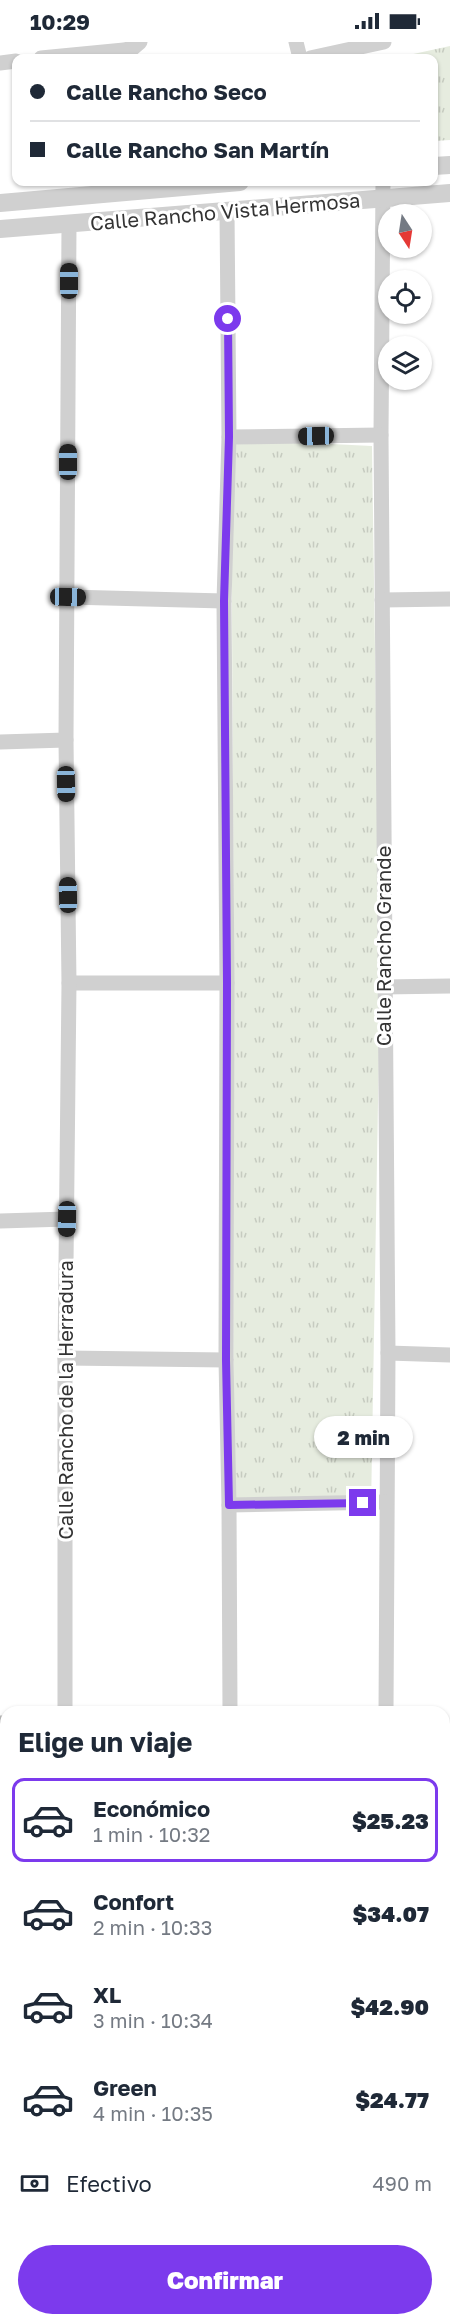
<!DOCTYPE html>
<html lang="es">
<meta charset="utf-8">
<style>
:root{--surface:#fff;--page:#f6f6f7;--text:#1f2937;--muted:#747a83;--line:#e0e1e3;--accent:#7c3aed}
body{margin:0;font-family:"Golos Text",sans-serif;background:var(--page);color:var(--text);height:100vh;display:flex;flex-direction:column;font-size:22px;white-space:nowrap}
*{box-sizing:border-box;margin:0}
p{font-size:20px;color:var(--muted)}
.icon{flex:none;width:33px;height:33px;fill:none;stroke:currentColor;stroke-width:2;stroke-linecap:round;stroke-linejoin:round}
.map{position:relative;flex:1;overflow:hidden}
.side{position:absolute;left:0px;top:1664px;width:450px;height:620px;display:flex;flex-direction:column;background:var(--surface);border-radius:18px 18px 0 0;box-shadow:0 2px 4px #0004}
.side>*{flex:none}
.hud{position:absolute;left:12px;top:12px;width:426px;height:132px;border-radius:12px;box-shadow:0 2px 4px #0004;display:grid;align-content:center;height:132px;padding:0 18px;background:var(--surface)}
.needle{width:39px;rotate:168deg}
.tools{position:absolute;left:378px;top:162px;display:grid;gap:12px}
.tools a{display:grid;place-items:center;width:54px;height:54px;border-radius:50%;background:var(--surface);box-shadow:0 2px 4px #0004;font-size:30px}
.end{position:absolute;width:27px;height:27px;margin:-14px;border:8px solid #7c3aed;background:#fff;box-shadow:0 0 0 3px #fff}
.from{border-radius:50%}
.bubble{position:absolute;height:42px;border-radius:21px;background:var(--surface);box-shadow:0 2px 4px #0004;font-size:20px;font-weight:800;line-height:42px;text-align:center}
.car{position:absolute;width:18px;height:36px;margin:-18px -9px;border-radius:8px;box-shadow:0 0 4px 2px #0007;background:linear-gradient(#222 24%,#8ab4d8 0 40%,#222 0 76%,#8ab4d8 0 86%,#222 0)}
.hud b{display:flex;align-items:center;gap:21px;height:57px;font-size:22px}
.hud b+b{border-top:2px solid var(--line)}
.hud i{width:15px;height:15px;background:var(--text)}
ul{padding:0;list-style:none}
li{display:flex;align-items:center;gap:18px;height:84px;margin:0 12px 9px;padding:0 6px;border:3px solid transparent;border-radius:12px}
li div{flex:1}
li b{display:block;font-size:22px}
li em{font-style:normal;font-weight:800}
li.on{border-color:var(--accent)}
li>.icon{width:54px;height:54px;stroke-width:1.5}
h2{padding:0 18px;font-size:27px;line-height:72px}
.pay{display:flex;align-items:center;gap:15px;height:66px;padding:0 18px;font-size:22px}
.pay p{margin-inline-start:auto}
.primary-button{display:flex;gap:12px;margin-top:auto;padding:12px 18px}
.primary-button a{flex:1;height:69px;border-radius:36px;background:var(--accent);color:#fff;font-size:24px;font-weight:800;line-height:69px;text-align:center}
.status{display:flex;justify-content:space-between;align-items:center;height:42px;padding:0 30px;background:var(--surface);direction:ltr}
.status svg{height:16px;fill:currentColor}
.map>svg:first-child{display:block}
.park{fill:url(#park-tufts)}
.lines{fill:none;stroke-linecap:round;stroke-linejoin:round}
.minor{stroke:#d0d0d0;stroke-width:15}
.tertiary{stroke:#d0d0d0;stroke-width:18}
.secondary{stroke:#bdbdbd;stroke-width:21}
.route{stroke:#7c3aed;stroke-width:8}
.labels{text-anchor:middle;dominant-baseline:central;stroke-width:6;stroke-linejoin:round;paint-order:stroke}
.street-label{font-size:20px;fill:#333;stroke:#fff}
</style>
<div class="status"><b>10:29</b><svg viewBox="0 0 49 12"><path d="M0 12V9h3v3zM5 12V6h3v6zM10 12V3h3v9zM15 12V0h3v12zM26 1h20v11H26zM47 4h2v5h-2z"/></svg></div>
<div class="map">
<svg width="450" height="2282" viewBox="0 0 450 2282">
<defs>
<pattern id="park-tufts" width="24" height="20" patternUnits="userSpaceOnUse" patternTransform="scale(1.5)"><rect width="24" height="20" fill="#e6ecdf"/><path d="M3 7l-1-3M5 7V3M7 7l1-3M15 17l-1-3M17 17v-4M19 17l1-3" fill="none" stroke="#c6cbc0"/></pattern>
</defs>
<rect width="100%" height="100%" fill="#fff"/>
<!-- park -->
<g class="park">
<path d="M450 4V98L434 99V16H395Z"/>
<path d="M231 397 372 404 380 945 371 1467 233 1468 234 943Z"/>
<path d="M444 2065H450V2282H320V2277H444Z"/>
<path d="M0 2186H6V2277H16V2282H0Z"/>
</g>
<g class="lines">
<!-- minor -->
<g class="minor">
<path d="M296 0 300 16"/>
<path d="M41 16 124 8 133 6 140 0"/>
<path d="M310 16 384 0"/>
<path d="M0 21 16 19"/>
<path d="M383 140 381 393 388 1311 386 1670"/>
<path d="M227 169 229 395 224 559 227 941 226 1318 229 1463 230 1670"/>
<path d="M229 395 381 393"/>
<path d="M68 555 224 559"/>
<path d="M382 558 450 557"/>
<path d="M0 700 66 698"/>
<path d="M69 941H227"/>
<path d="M383 945 450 944"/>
<path d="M0 1179 67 1177"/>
<path d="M388 1311 450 1313"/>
<path d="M65 1316 226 1318"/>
<path d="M229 1463 386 1460"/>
<path d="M65 1670V1316L69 941 66 698 69 182"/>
<path d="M0 1888H6"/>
<path d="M444 1922 447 2056"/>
<path d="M0 2028H6"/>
<path d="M0 2168H6"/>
<path d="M36 2282V2277"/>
<path d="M320 2282V2277"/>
</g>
<!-- tertiary -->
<g class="tertiary">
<path d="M434 124 450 123"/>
<path d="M0 161 240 140"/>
<path d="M0 187 450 151"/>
</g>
<!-- secondary -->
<g class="secondary">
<path d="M0 1684H6"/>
<path d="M444 1699H450"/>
<path d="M0 1734H6"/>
<path d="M444 1746H450"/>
</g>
</g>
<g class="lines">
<!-- route -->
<path class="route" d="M228 277 229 395 224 559 227 941 226 1318 229 1463 363 1461"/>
</g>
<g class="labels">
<!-- street labels -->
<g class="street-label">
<text transform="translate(225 169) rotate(-5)">Calle Rancho Vista Hermosa</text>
<text transform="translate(383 904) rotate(-90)">Calle Rancho Grande</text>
<text transform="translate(65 1358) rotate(-90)">Calle Rancho de la Herradura</text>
</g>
</g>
</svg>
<div class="tools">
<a><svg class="needle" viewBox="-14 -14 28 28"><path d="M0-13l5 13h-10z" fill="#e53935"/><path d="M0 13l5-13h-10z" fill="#747a83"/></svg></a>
<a><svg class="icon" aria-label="locate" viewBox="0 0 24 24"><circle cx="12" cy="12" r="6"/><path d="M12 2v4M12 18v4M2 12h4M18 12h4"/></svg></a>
<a><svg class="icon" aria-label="layers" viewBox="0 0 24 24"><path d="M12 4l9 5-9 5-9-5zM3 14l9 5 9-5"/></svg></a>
</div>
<i class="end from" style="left:228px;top:277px"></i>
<i class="end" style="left:363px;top:1461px"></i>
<div class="bubble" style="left:314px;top:1374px;width:99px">2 min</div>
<i class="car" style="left:69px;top:239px;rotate:0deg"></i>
<i class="car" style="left:316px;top:394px;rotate:269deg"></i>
<i class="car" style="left:68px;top:420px;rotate:0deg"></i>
<i class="car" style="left:68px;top:555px;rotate:91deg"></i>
<i class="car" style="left:66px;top:742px;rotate:179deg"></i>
<i class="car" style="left:68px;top:853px;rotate:359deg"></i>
<i class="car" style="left:67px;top:1177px;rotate:181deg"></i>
<div class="hud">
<b><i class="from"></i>Calle Rancho Seco</b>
<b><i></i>Calle Rancho San Martín</b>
</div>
<section class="side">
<h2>Elige un viaje</h2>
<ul>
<li class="on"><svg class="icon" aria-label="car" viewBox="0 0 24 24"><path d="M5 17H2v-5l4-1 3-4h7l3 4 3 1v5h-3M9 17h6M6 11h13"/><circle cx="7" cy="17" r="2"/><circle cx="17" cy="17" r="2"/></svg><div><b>Económico</b><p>1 min · 10:32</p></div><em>$25.23</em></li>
<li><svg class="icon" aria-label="car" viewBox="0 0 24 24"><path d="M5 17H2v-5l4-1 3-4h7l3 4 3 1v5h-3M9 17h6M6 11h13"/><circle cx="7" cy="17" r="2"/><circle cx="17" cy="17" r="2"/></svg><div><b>Confort</b><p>2 min · 10:33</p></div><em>$34.07</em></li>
<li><svg class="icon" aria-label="car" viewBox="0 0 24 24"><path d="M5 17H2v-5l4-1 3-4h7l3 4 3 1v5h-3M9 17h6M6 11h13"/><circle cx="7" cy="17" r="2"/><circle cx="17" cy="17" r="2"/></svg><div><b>XL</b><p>3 min · 10:34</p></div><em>$42.90</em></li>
<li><svg class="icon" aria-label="car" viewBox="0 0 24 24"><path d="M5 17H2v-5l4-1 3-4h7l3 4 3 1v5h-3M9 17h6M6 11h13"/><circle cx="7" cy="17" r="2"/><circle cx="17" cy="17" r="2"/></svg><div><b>Green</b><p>4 min · 10:35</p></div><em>$24.77</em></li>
</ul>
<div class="pay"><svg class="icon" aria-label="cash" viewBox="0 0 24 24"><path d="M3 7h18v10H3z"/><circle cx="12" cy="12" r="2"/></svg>Efectivo<p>490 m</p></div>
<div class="primary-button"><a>Confirmar</a></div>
</section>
</div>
